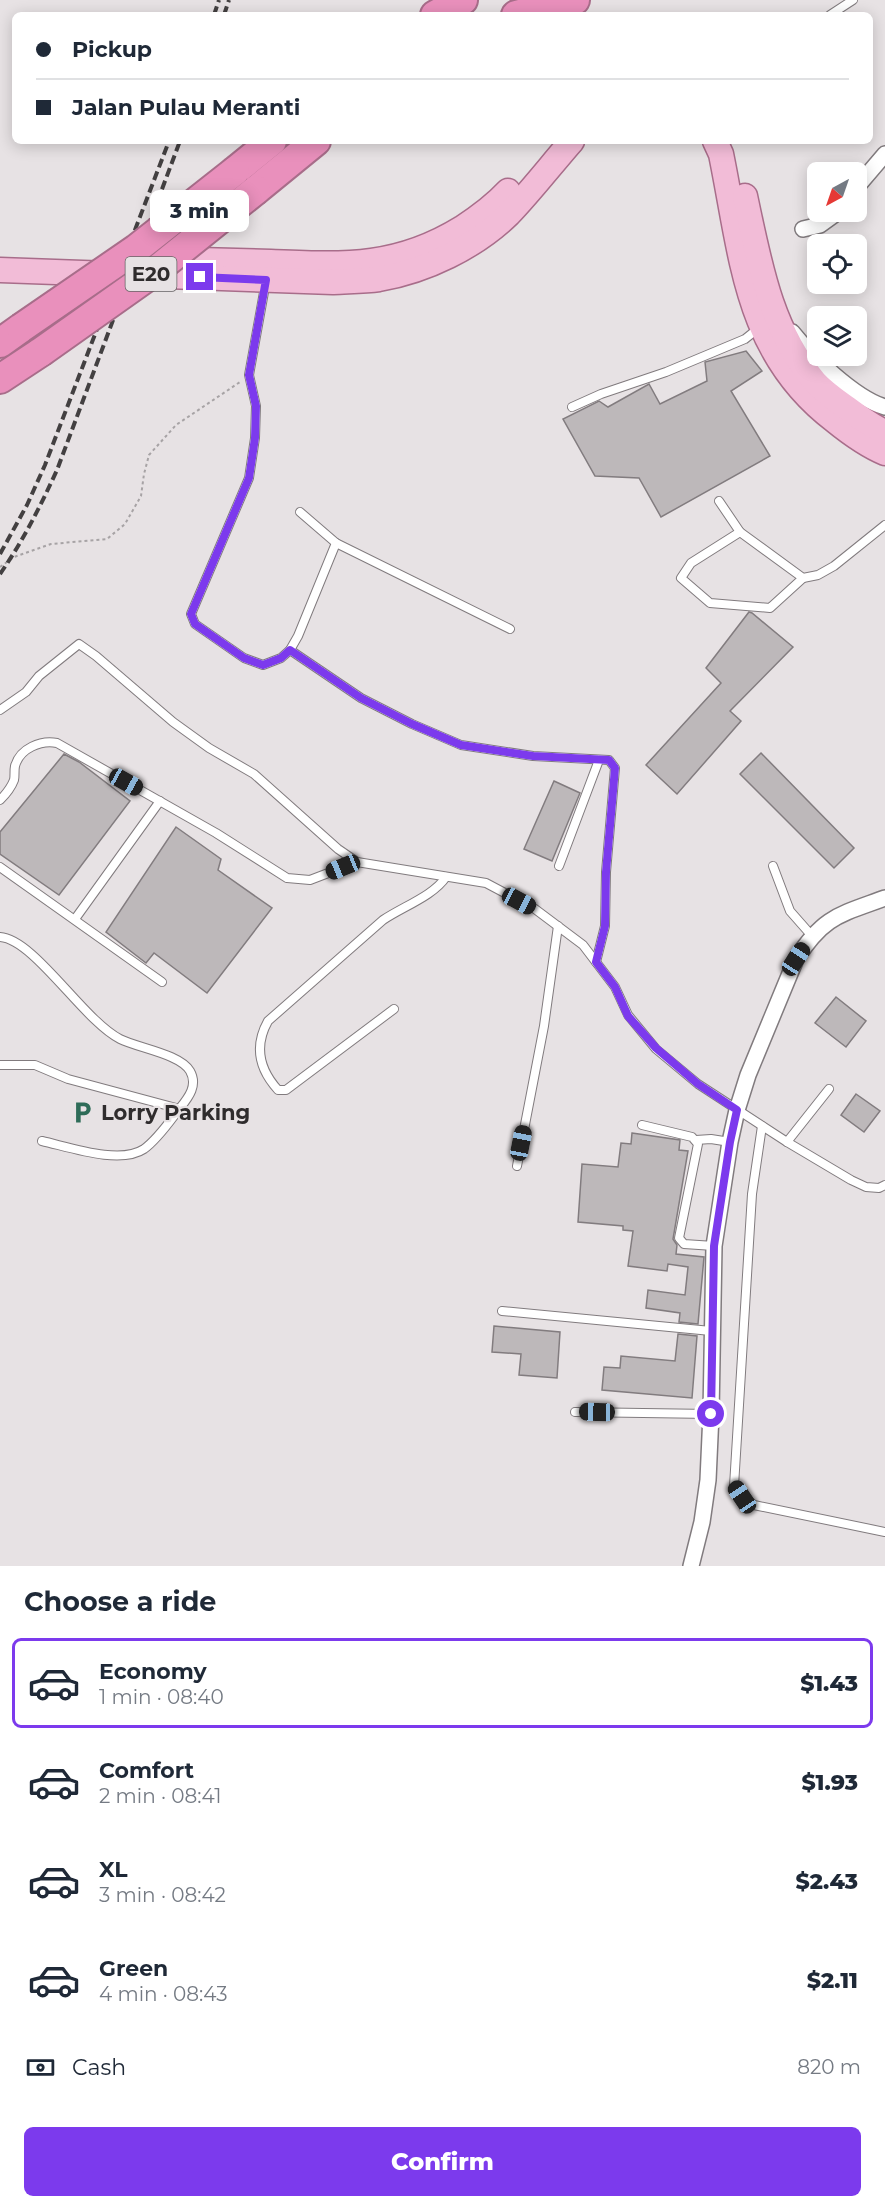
<!DOCTYPE html>
<meta charset="utf-8">
<style>
:root{--surface:#fff;--page:#f6f6f7;--text:#1f2937;--muted:#747a83;--line:#e0e1e3;--accent:#7c3aed}
body{margin:0;font-family:Montserrat,sans-serif;background:var(--page);color:var(--text);height:100vh;display:flex;flex-direction:column;font-size:22px;white-space:nowrap}
*{box-sizing:border-box;margin:0}
p{font-size:20px;color:var(--muted)}
.icon{flex:none;width:33px;height:33px;fill:none;stroke:currentColor;stroke-width:2;stroke-linecap:round;stroke-linejoin:round}
.map{position:relative;height:1566px;overflow:hidden}
.details{display:flex;flex-direction:column;background:var(--surface);flex:1}
.details>*{flex:none}
.banner{position:absolute;left:12px;top:12px;width:861px;height:132px;border-radius:9px;box-shadow:0 3px 15px #0003;display:grid;align-content:center;height:132px;padding:0 24px;background:var(--surface)}
.needle{width:39px;rotate:220deg}
.tools{position:absolute;left:807px;top:162px;display:grid;gap:12px}
.tools a{display:grid;place-items:center;width:60px;height:60px;border-radius:9px;background:var(--surface);box-shadow:0 3px 15px #0003;font-size:30px}
.end{position:absolute;width:27px;height:27px;margin:-14px;border:8px solid #7c3aed;background:#fff;box-shadow:0 0 0 3px #fff}
.from{border-radius:50%}
.bubble{position:absolute;height:42px;border-radius:9px;background:var(--surface);box-shadow:0 3px 15px #0003;font-size:20px;font-weight:800;line-height:42px;text-align:center}
.car{position:absolute;width:18px;height:36px;margin:-18px -9px;border-radius:8px;box-shadow:0 0 4px 2px #0007;background:linear-gradient(#222 24%,#8ab4d8 0 40%,#222 0 76%,#8ab4d8 0 86%,#222 0)}
.banner b{display:flex;align-items:center;gap:21px;height:57px;font-size:22px}
.banner b+b{border-top:2px solid var(--line)}
.banner i{width:15px;height:15px;background:var(--text)}
ul{padding:0;list-style:none}
li{display:flex;align-items:center;gap:18px;height:90px;margin:0 12px 9px;padding:0 12px;border:3px solid transparent;border-radius:9px}
li div{flex:1}
li b{display:block;font-size:22px}
li em{font-style:normal;font-weight:800}
li.on{border-color:var(--accent)}
li>.icon{width:54px;height:54px;stroke-width:1.5}
h2{padding:0 24px;font-size:27px;line-height:72px}
.pay{display:flex;align-items:center;gap:15px;height:66px;padding:0 24px;font-size:22px}
.pay p{margin-inline-start:auto}
.action{display:flex;gap:12px;margin-top:auto;padding:12px 24px}
.action a{flex:1;height:69px;border-radius:9px;background:var(--accent);color:#fff;font-size:24px;font-weight:800;line-height:69px;text-align:center}
.map>svg:first-child{display:block}
.building{fill:#bdb8ba;stroke:#827c7f;stroke-width:1.5}
.lines{fill:none;stroke-linecap:round;stroke-linejoin:round}
.lane-casing{stroke:#817b7e;stroke-width:10}
.street-casing{stroke:#817b7e;stroke-width:18}
.primary-casing{stroke:#a86d8a;stroke-width:27}
.highway-casing{stroke:#a86d8a;stroke-width:32}
.path{stroke:#a7a3a5;stroke-width:2;stroke-dasharray:3 3;stroke-linecap:butt}
.lane{stroke:#fff;stroke-width:8}
.street{stroke:#fff;stroke-width:15}
.primary{stroke:#f2bcd7;stroke-width:24}
.highway{stroke:#e990bc;stroke-width:28}
.rail{stroke:#434041;stroke-width:4;stroke-dasharray:9 4.5;stroke-linecap:butt}
.highway-bridge-casing{stroke:#a86d8a;stroke-width:32;stroke-linecap:butt}
.highway-bridge{stroke:#e990bc;stroke-width:28}
.route{stroke:#7c3aed;stroke-width:8}
.labels{text-anchor:middle;dominant-baseline:central;stroke-width:4.5;stroke-linejoin:round;paint-order:stroke}
.shield{fill:#e7e2e4;stroke:#666364;stroke-width:1.5}
.shield-label{font-size:20px;font-weight:bold;fill:#2f2c2d}
.poi-label{font-size:21px;font-weight:bold;fill:#2f2c2d;stroke:#e7e2e4;text-anchor:start}
</style>
<div class="map">
<svg width="885" height="1566" viewBox="0 0 885 1566">
<rect width="100%" height="100%" fill="#e7e2e4"/>
<!-- building -->
<g class="building">
<path d="M746 351 762 371 731 391 770 456 661 517 639 478 595 476 563 419 599 401 608 407 649 384 660 404 707 381 705 362Z"/>
<path d="M749 612 752 613 793 647 730 711 741 721 677 794 646 765 721 683 706 668Z"/>
<path d="M761 753 854 848 834 868 740 774Z"/>
<path d="M64 754 79 762 130 801 59 895 0 854V832Z"/>
<path d="M554 781 580 793 552 861 524 849Z"/>
<path d="M176 827 221 859 218 870 272 908 207 993 154 953 146 963 106 932Z"/>
<path d="M836 997 866 1021 846 1047 815 1023Z"/>
<path d="M856 1094 880 1111 864 1132 841 1115Z"/>
<path d="M632 1133 680 1140 679 1150 688 1151 673 1239 677 1245 676 1254 704 1257 698 1324 679 1322 680 1313 646 1308 648 1290 685 1295 688 1267 668 1264 667 1271 628 1266 633 1231 623 1230V1226L578 1222 582 1164 618 1167 621 1143 631 1144Z"/>
<path d="M494 1326 560 1332 557 1378 519 1375 521 1354 492 1352Z"/>
<path d="M678 1334 697 1336 692 1398 602 1390 604 1367 620 1368 621 1356 675 1361Z"/>
</g>
<g class="lines">
<defs>
<g id="lane">
<path d="M830 15 853 0"/>
<path d="M266 281 249 375 256 406 255 438 249 478 191 614 195 624 244 658 263 665 281 658 290 650 361 698 412 724 461 745 533 756 609 760 615 768 606 872 605 926 596 962"/>
<path d="M572 407 601 394 666 372 745 339 760 327"/>
<path d="M719 501 740 532 803 578 818 575 834 566 885 525"/>
<path d="M300 512 336 543 510 629"/>
<path d="M740 532 691 563 681 578 710 603 770 608 803 578"/>
<path d="M290 650 298 636 336 543"/>
<path d="M0 710 26 692 39 676 79 644 96 656 173 722 209 748 254 774 338 849 357 862 486 883 535 909 583 945 615 987 628 1015 656 1049 698 1084 787 1142 851 1180 866 1187 879 1188 885 1185"/>
<path d="M0 800C5 795 11 788 14 780 15 776 14 771 15 766 20 748 41 740 57 743L216 833 287 878 310 880 357 862"/>
<path d="M559 866 599 760"/>
<path d="M773 866 790 911 812 936"/>
<path d="M0 867 162 982"/>
<path d="M75 919 160 801"/>
<path d="M0 937C34 939 84 1021 120 1039 138 1048 180 1054 190 1071 198 1085 189 1097 180 1108 170 1121 158 1139 144 1149 120 1165 69 1147 42 1141"/>
<path d="M394 1009 286 1090H278C259 1069 254 1046 268 1021L383 920C404 906 433 896 446 877"/>
<path d="M0 1065H35L68 1079 180 1109"/>
<path d="M642 1125 692 1137 698 1144 679 1238 684 1244 714 1246"/>
<path d="M762 1126 752 1194 734 1486 742 1496 754 1505 885 1532"/>
<path d="M696 1140 711 1139 730 1142"/>
<path d="M787 1142 829 1089"/>
<path d="M517 1166 544 1026 558 926"/>
<path d="M502 1311 711 1331"/>
<path d="M575 1412 711 1414"/>
</g>
<g id="street">
<path d="M856 188 885 154"/>
<path d="M803 229 820 225 838 212"/>
<path d="M792 332C811 356 856 399 885 407"/>
<path d="M691 1566 702 1522 708 1480 711 1414 714 1246 730 1142 737 1110 748 1075 796 959C824 916 839 915 885 898"/>
</g>
<g id="primary">
<path d="M715 141 721 154C742 256 745 353 835 421 851 434 866 445 885 453"/>
<path d="M745 196C759 261 770 329 815 382 824 392 836 400 847 408 859 417 871 426 885 432"/>
<path d="M161 259C198 260 235 261 271 262 345 265 397 268 462 228 479 217 494 206 508 191"/>
<path d="M0 270 333 282C348 281 364 281 379 279 426 271 475 247 509 214 531 191 551 165 572 141"/>
</g>
<g id="highway">
<path d="M435 15 463 0"/>
<path d="M516 15 575 0"/>
<path d="M235 171 272 141"/>
<path d="M256 190 316 141"/>
<path d="M0 343 21 328"/>
<path d="M0 379 41 352"/>
</g>
</defs>
<!-- lane casing -->
<use href="#lane" class="lane-casing"/>
<!-- street casing -->
<use href="#street" class="street-casing"/>
<!-- primary casing -->
<use href="#primary" class="primary-casing"/>
<!-- highway casing -->
<use href="#highway" class="highway-casing"/>
<!-- path -->
<path class="path" d="M0 567 14 557 51 544 107 539 125 524 141 496 144 474 149 455 176 425 240 382"/>
<!-- lane -->
<use href="#lane" class="lane"/>
<!-- street -->
<use href="#street" class="street"/>
<!-- primary -->
<use href="#primary" class="primary"/>
<!-- highway -->
<use href="#highway" class="highway"/>
<!-- rail -->
<g class="rail">
<path d="M214 15 219 0"/>
<path d="M224 15 229 0"/>
<path d="M0 554 27 505 45 465 169 141"/>
<path d="M0 574C23 541 40 507 57 470L180 141"/>
</g>
<defs>
<g id="highway-bridge">
<path d="M21 328 136 249 235 171"/>
<path d="M41 352 154 272 256 190"/>
</g>
</defs>
<!-- highway-bridge casing -->
<use href="#highway-bridge" class="highway-bridge-casing"/>
<!-- highway-bridge -->
<use href="#highway-bridge" class="highway-bridge"/>
</g>
<g class="lines">
<!-- route -->
<path class="route" d="M200 277 266 280 249 375 256 406 255 438 249 478 191 614 195 624 244 658 263 665 281 658 290 650 361 698 412 724 461 745 533 756 609 760 615 768 606 872 605 926 596 962 615 987 628 1016 656 1048 698 1084 737 1110 730 1142 714 1246 711 1414"/>
</g>
<!-- icons -->
<defs>
<symbol id="parking-bare" viewBox="-9 -9 18 18"><path d="M-3.5-5.5H1a3.5 3.5 0 0 1 0 7H-1V5.5H-3.5ZM-1-3.4V-.6H.8a1.4 1.4 0 0 0 0-2.8Z" fill="#2e6c58" stroke="#e7e2e4" stroke-width="2.5" paint-order="stroke"/></symbol>
</defs>
<g fill-rule="evenodd">
<use href="#parking-bare" x="66" y="1096" width="33" height="33"/>
</g>
<g class="labels">
<!-- shield labels -->
<rect class="shield" x="125.5" y="257" width="51" height="34" rx="4.5"/>
<g class="shield-label">
<text x="151" y="274">E20</text>
</g>
<!-- poi labels -->
<g class="poi-label">
<text x="101" y="1112">Lorry Parking</text>
</g>
</g>
</svg>
<div class="tools">
<a><svg class="needle" viewBox="-14 -14 28 28"><path d="M0-13l5 13h-10z" fill="#e53935"/><path d="M0 13l5-13h-10z" fill="#747a83"/></svg></a>
<a><svg class="icon" aria-label="locate" viewBox="0 0 24 24"><circle cx="12" cy="12" r="6"/><path d="M12 2v4M12 18v4M2 12h4M18 12h4"/></svg></a>
<a><svg class="icon" aria-label="layers" viewBox="0 0 24 24"><path d="M12 4l9 5-9 5-9-5zM3 14l9 5 9-5"/></svg></a>
</div>
<i class="end from" style="left:711px;top:1414px"></i>
<i class="end" style="left:200px;top:277px"></i>
<div class="bubble" style="left:150px;top:190px;width:99px">3 min</div>
<i class="car" style="left:126px;top:782px;rotate:119deg"></i>
<i class="car" style="left:343px;top:867px;rotate:248deg"></i>
<i class="car" style="left:519px;top:901px;rotate:118deg"></i>
<i class="car" style="left:796px;top:959px;rotate:33deg"></i>
<i class="car" style="left:521px;top:1143px;rotate:11deg"></i>
<i class="car" style="left:597px;top:1412px;rotate:271deg"></i>
<i class="car" style="left:742px;top:1497px;rotate:326deg"></i>
<div class="banner">
<b><i class="from"></i>Pickup</b>
<b><i></i>Jalan Pulau Meranti</b>
</div>
</div>
<section class="details">
<h2>Choose a ride</h2>
<ul>
<li class="on"><svg class="icon" aria-label="car" viewBox="0 0 24 24"><path d="M5 17H2v-5l4-1 3-4h7l3 4 3 1v5h-3M9 17h6M6 11h13"/><circle cx="7" cy="17" r="2"/><circle cx="17" cy="17" r="2"/></svg><div><b>Economy</b><p>1 min · 08:40</p></div><em>$1.43</em></li>
<li><svg class="icon" aria-label="car" viewBox="0 0 24 24"><path d="M5 17H2v-5l4-1 3-4h7l3 4 3 1v5h-3M9 17h6M6 11h13"/><circle cx="7" cy="17" r="2"/><circle cx="17" cy="17" r="2"/></svg><div><b>Comfort</b><p>2 min · 08:41</p></div><em>$1.93</em></li>
<li><svg class="icon" aria-label="car" viewBox="0 0 24 24"><path d="M5 17H2v-5l4-1 3-4h7l3 4 3 1v5h-3M9 17h6M6 11h13"/><circle cx="7" cy="17" r="2"/><circle cx="17" cy="17" r="2"/></svg><div><b>XL</b><p>3 min · 08:42</p></div><em>$2.43</em></li>
<li><svg class="icon" aria-label="car" viewBox="0 0 24 24"><path d="M5 17H2v-5l4-1 3-4h7l3 4 3 1v5h-3M9 17h6M6 11h13"/><circle cx="7" cy="17" r="2"/><circle cx="17" cy="17" r="2"/></svg><div><b>Green</b><p>4 min · 08:43</p></div><em>$2.11</em></li>
</ul>
<div class="pay"><svg class="icon" aria-label="cash" viewBox="0 0 24 24"><path d="M3 7h18v10H3z"/><circle cx="12" cy="12" r="2"/></svg>Cash<p>820 m</p></div>
<div class="action"><a>Confirm</a></div>
</section>
